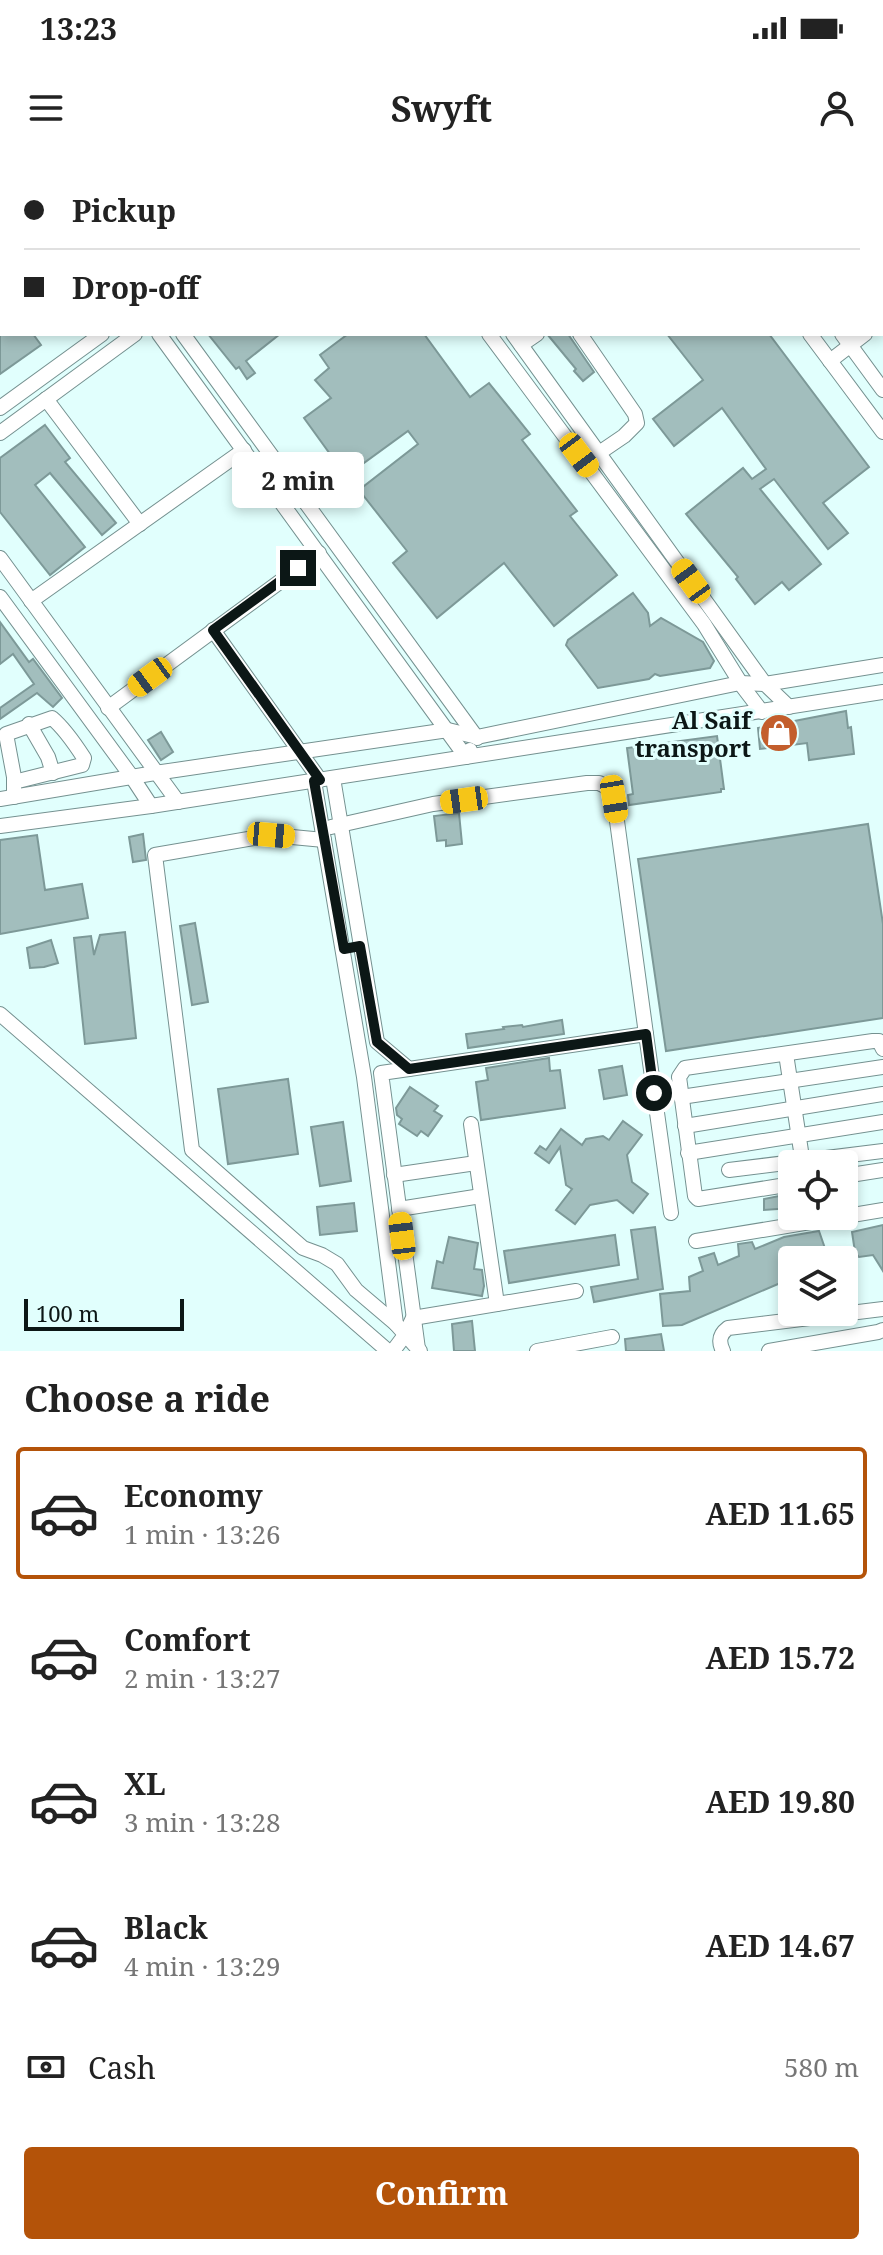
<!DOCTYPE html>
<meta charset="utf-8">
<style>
:root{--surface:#fff;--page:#f6f6f6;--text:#222;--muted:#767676;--line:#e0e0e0;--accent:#b45309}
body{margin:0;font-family:"Noto Serif",serif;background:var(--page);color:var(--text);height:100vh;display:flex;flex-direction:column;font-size:30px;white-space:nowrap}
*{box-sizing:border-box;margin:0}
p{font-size:26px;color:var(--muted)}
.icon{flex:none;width:44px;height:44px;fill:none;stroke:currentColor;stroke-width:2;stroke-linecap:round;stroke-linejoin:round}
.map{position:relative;height:1191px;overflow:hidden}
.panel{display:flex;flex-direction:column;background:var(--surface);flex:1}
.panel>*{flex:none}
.guide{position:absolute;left:0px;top:0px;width:884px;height:176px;box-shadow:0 4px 12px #0003;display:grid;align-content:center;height:176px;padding:0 24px;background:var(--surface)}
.fabs{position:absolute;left:778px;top:990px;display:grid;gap:16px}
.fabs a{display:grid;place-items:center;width:80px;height:80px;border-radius:8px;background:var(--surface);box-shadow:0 4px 12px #0003;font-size:40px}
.scale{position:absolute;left:24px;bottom:20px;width:160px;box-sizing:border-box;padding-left:8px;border:4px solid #0c1716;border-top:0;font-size:22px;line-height:28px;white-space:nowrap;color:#0c1716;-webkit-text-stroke:6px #e1fffd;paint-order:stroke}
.end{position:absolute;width:36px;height:36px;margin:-18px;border:10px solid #0c1716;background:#fff;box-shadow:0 0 0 4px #fff}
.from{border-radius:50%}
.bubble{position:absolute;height:56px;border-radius:8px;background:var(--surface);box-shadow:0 4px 12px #0003;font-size:26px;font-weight:700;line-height:56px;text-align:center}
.car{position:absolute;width:24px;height:48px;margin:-24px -12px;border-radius:10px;box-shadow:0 0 6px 2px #0007;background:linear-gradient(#f5c518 24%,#345 0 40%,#f5c518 0 76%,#345 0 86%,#f5c518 0)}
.guide b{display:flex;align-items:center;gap:28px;height:76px;font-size:30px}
.guide b+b{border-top:2px solid var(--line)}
.guide i{width:20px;height:20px;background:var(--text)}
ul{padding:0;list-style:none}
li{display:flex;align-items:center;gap:24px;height:132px;margin:0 16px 12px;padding:0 8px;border:4px solid transparent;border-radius:8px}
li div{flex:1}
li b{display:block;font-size:30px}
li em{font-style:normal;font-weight:700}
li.active{border-color:var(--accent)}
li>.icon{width:72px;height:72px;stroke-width:1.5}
h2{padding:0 24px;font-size:36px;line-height:96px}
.pay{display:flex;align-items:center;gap:20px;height:88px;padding:0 24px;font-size:30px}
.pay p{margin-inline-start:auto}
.cta{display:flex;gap:16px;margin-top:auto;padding:16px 24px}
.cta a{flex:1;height:92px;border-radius:8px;background:var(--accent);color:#fff;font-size:32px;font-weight:700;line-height:92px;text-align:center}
.status{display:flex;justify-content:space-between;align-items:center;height:56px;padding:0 40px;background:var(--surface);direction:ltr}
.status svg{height:22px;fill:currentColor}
header{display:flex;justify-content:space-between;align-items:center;height:104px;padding:0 24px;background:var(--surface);font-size:36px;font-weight:700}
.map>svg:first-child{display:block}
.building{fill:#a2bebd;stroke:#7d9998;stroke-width:2}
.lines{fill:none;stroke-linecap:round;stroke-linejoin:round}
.minor-casing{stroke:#759190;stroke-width:16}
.minor{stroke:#fff;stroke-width:14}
.route{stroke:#0c1716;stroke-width:10}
.labels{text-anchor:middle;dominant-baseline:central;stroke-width:6;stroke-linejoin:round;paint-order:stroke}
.poi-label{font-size:24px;font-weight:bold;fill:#0c1716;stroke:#e1fffd;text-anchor:end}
</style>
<div class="status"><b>13:23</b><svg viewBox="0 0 49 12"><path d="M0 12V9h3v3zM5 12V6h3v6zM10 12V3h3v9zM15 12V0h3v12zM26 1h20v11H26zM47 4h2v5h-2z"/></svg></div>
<header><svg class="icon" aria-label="menu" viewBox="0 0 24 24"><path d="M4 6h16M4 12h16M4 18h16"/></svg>Swyft<svg class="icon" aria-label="person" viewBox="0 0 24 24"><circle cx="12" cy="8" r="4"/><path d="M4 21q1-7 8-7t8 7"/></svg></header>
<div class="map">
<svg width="883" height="1191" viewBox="0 0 883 1191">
<rect width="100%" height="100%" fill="#e1fffd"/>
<!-- building -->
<g class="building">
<path d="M0 174H33L41 185 0 214Z"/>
<path d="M208 174H280L246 201 255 213 247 219 239 207 236 209Z"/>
<path d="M348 174H424L470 237 489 223 530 274 522 280 577 351 570 356 617 415 554 466 504 403 437 458 393 403 407 391 359 330 418 284 408 271 346 316 304 258 331 238 315 220 329 208 320 195Z"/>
<path d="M547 174H568L594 212 583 221 574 211 576 209Z"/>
<path d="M667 174H769L869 307 823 343 848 373 828 389 774 319 760 329 821 404 789 430 782 422 755 444 736 419 738 417 686 354 743 308 752 319 766 309 722 248 674 286 653 259 703 220Z"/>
<path d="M45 265 70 298 65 302 116 363 102 375 50 313 35 325 85 387 50 415 0 352V298Z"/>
<path d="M633 433 648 453 650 466 661 458 703 482 714 501 710 508 660 516 655 514 649 519 598 528 566 485 568 480Z"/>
<path d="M0 462 29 502 33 499 62 538 53 547 37 533 0 559V548L34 524 13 494 0 504Z"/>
<path d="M846 551 848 568 851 567 854 594 809 600 807 583 760 589 758 568Z"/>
<path d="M161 572 173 592 161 600 148 580Z"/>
<path d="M717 576 724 629H721V632L629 645 628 635 633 634 627 588Z"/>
<path d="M459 653 462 684 446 686V680L437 681 434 656Z"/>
<path d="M868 664 883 764V858L666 891 638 699Z"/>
<path d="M143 674 146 700 133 702 129 677Z"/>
<path d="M37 675 45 730 82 724 88 758 0 774V680Z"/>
<path d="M195 763 208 842 192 845 180 766Z"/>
<path d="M125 772 136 878 85 884 74 778 91 776 94 795 100 775Z"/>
<path d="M51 780 58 803 44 807 30 808 27 788Z"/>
<path d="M562 860 564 874 468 888 466 874 504 869 503 867 522 865 523 867Z"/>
<path d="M549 898 550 911 560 910 565 948 481 960 476 922 488 920 486 908Z"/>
<path d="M622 906 627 935 604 939 599 910Z"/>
<path d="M288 919 298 994 228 1004 218 929Z"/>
<path d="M410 927 438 946 434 951 442 956 428 976 421 971 417 976 399 964 402 959 397 955 396 948Z"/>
<path d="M623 961 642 975 627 995 632 1022 648 1034 633 1053 617 1040 590 1045 575 1064 556 1050 572 1029 566 1025 560 987 549 1003 535 993 540 986 546 990 561 969 582 985 586 979 603 976 609 980Z"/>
<path d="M343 962 351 1021 320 1026 311 967Z"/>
<path d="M784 1035H792V1048L764 1050V1039Z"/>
<path d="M354 1043 357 1071 320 1075 317 1047Z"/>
<path d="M883 1065V1111L873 1095 859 1097 855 1092 852 1072Z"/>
<path d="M655 1067 663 1129 594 1142 591 1127 638 1119 631 1070Z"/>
<path d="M819 1071 829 1100H792V1118L682 1165 663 1166 660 1134 690 1131 689 1117 703 1111 699 1098 714 1093 718 1105 739 1096 738 1084 752 1082 755 1089 784 1077Z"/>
<path d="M615 1075 619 1105 509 1123 504 1091Z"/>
<path d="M449 1077 478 1083 474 1109 482 1110 484 1126 482 1136 432 1128 437 1101 443 1103Z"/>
<path d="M472 1161 475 1191H454L452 1164Z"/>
<path d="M661 1174 664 1191H626L625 1179Z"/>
</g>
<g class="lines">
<defs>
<g id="minor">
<path d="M359 0 361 2"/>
<path d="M388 0 389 2"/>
<path d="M683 0 684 2"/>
<path d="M714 0 715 2"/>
<path d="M860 0 862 2"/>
<path d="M338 2 341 0"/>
<path d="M371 2 373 0"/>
<path d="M882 3 883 2"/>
<path d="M882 136 883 135"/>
<path d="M882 161H883"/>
<path d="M159 174 466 597 470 590"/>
<path d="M183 174 477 578"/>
<path d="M489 174 704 464 743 527 762 552"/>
<path d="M513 174 765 524 789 547"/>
<path d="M580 174 635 254 637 263 624 276 599 293"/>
<path d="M810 174 883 272"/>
<path d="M842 174 883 230"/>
<path d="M521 185 537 174"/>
<path d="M830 201 865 174"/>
<path d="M46 239 140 364"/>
<path d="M0 248 102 174"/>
<path d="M0 273 135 174"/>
<path d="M0 398 178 642"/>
<path d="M0 437 132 617 151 646"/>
<path d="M31 441 244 290"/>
<path d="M213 470 320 620"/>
<path d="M108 548 319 393"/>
<path d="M29 564 48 597 53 613"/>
<path d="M333 618 377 882 409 909 646 874 671 1053"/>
<path d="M314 621 364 917 396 1164 420 1191"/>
<path d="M14 637V617L6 574 52 558C65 569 75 584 84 598L82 605 14 622"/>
<path d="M0 639 155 613 448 570 477 577 740 523 765 524 883 505"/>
<path d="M0 666 151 646 883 532"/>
<path d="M331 667 433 644 587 623H599L609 628 614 639 646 874"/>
<path d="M324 680 271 675 155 695 192 990 303 1088 322 1095 337 1104 356 1130 396 1164"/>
<path d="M0 854 388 1191"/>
<path d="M786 894 803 1004"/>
<path d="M409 909 381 913 418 1189"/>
<path d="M681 937 883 907"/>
<path d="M471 964 497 1144"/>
<path d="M685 966 883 934"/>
<path d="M688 993 883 962"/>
<path d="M729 1010 883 991"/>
<path d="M394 1015 476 1003"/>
<path d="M844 1016 883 1010"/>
<path d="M792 1024 698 1039 695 1036 679 917 685 908 873 881H879L883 889"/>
<path d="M399 1049 481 1036"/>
<path d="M696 1081 883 1050"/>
<path d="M393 1191 405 1175 413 1158 576 1131"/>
<path d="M537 1191 612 1177"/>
<path d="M723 1191C718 1181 720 1174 728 1168L883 1149"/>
<path d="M769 1191 878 1172 883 1170"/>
</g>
</defs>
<!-- minor casing -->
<use href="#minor" class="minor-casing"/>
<!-- minor -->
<use href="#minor" class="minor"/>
</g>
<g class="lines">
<!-- route -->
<path class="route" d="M298 408 213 470 320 620 314 621 344 789 360 786 377 882 409 909 646 874 654 933"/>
</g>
<!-- icons -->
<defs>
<symbol id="shop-disc" viewBox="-11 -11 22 22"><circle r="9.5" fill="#c35e2c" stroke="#e1fffd"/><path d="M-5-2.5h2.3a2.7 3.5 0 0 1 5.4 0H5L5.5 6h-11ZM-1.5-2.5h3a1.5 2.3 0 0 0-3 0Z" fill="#fff"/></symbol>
</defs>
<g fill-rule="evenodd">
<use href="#shop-disc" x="757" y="551" width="44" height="44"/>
</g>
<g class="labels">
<!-- poi labels -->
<g class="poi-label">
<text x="751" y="559">Al Saif<tspan x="751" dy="28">transport</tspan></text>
</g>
</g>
</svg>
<div class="fabs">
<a><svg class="icon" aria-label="locate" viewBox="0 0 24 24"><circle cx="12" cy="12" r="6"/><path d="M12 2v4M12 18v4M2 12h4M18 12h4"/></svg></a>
<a><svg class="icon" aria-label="layers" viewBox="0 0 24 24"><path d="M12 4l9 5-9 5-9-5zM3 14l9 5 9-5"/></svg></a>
</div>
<div class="scale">100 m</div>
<i class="end from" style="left:654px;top:933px"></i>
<i class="end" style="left:298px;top:408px"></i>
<div class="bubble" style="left:232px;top:292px;width:132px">2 min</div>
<i class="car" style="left:579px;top:295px;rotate:143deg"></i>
<i class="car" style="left:691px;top:421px;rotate:324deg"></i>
<i class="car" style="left:150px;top:517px;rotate:234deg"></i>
<i class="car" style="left:614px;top:639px;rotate:171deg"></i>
<i class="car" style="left:464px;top:640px;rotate:262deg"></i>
<i class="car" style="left:271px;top:675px;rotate:95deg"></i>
<i class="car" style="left:402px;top:1076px;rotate:353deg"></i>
<div class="guide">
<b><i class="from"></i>Pickup</b>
<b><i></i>Drop-off</b>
</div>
</div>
<section class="panel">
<h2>Choose a ride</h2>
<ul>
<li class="active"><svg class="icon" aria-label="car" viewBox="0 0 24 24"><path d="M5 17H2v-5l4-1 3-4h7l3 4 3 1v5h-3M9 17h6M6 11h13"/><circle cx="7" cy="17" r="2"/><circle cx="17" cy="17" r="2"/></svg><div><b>Economy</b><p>1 min · 13:26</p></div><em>AED 11.65</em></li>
<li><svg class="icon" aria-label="car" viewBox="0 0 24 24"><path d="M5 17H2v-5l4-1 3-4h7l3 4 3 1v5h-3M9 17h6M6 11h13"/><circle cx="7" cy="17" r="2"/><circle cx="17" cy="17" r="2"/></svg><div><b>Comfort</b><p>2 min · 13:27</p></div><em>AED 15.72</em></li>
<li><svg class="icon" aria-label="car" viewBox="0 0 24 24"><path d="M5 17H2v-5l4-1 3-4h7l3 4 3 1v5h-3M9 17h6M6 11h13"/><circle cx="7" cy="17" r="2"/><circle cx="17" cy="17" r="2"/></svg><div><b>XL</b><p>3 min · 13:28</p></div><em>AED 19.80</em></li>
<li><svg class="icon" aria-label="car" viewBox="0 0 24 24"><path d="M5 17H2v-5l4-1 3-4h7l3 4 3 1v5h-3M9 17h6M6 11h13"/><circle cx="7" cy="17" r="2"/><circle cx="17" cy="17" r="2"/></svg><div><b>Black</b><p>4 min · 13:29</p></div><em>AED 14.67</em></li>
</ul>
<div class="pay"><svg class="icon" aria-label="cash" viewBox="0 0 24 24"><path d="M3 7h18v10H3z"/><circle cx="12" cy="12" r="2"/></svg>Cash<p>580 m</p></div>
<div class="cta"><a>Confirm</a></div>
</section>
